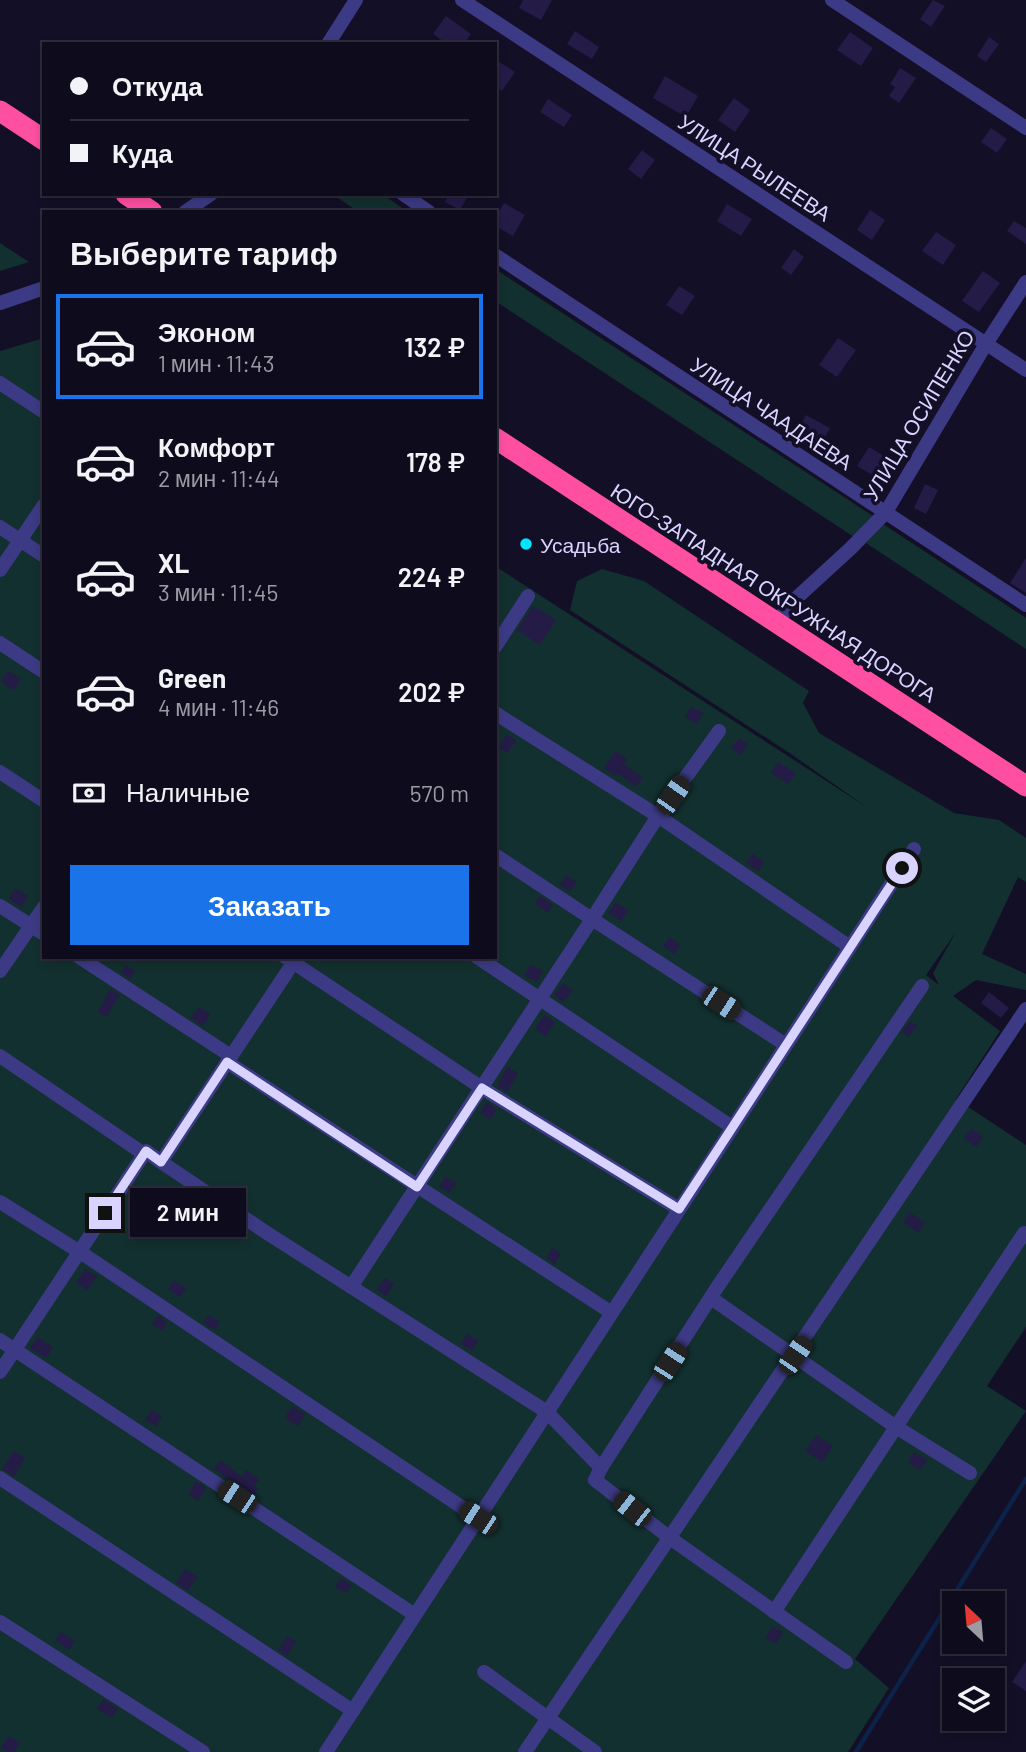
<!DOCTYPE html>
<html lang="ru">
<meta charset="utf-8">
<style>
:root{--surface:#0e0b1c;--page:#1c1929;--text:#f1f3f6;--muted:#9b9ba3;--line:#2e2b3b;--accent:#1a73e8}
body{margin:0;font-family:Barlow,sans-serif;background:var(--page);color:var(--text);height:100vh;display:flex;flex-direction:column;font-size:26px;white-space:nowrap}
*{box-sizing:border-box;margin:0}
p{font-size:23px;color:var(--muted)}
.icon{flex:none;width:38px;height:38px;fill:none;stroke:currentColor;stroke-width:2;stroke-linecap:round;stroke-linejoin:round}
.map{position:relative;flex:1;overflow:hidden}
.panel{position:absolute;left:42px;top:210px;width:455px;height:749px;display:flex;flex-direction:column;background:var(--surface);border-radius:0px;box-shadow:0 4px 10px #0003,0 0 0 2px var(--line)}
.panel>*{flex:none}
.guide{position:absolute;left:42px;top:42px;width:455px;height:154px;border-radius:0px;box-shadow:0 4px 10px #0003,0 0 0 2px var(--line);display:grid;align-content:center;height:154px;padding:0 28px;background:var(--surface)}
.needle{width:46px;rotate:334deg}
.fabs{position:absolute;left:942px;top:1591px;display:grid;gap:14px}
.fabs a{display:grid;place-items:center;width:63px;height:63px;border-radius:0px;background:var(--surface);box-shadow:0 4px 10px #0003,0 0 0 2px var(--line);font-size:35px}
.end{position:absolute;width:32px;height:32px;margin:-16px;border:9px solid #d9d4ff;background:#111;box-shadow:0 0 0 4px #111}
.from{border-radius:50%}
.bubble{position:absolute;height:49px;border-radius:0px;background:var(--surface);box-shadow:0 4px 10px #0003,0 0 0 2px var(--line);font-size:23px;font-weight:600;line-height:49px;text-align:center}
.car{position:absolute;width:21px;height:42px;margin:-21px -10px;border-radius:9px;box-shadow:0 0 5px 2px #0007;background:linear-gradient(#222 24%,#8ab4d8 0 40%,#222 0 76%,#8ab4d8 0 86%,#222 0)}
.guide b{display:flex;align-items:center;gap:24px;height:66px;font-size:26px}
.guide b+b{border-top:2px solid var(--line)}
.guide i{width:18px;height:18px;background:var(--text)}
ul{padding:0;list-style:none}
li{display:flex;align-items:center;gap:21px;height:105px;margin:0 14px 10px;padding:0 14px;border:4px solid transparent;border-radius:0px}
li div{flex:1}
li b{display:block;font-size:26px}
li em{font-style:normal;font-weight:600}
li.on{border-color:var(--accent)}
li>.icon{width:63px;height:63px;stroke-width:1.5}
h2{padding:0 28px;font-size:32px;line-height:84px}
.pay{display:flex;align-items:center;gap:18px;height:77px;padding:0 28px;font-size:26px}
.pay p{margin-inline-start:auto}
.action{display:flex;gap:14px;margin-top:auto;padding:14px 28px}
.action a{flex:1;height:80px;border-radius:0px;background:var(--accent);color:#fff;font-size:28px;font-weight:600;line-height:80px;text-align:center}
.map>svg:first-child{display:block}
.green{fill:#12302f;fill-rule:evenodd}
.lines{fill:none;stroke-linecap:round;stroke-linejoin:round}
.stream{stroke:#0c2248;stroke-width:4.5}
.building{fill:#241b47}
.minor{stroke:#3d3a85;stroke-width:14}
.highway{stroke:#ff4fa3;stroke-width:21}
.route{stroke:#d9d4ff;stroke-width:9}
.poi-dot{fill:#00e5ff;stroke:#130f26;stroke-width:2.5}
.labels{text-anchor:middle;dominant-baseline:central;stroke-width:7;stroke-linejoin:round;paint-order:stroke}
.street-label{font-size:21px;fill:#d9d4ff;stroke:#130f26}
.poi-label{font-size:21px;fill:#d9d4ff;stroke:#130f26;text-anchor:start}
</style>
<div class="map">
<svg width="1026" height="1752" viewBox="0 0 1026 1752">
<rect width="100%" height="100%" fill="#130f26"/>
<!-- green -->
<g class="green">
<path d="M332 194H382L408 212H359Z"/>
<path d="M0 243 29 262 0 271Z"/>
<path d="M495 269 873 516 854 537 495 301Z"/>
<path d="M44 338V957H495V566L868 808 791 754 570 610 577 581 602 569 644 581 809 691 803 703 819 733 954 813 999 820 1026 838V882L1018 877 982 954 1026 974V990L976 980 953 996 1000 1031 956 1099 1026 1145V1327L987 1386 1026 1411 855 1659 889 1688 848 1752H0V351ZM956 932 933 973 939 985 926 975Z"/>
<path d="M883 524 1026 618V649L866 543Z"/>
</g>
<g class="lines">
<!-- stream -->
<path class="stream" d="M856 1752 1026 1479"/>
</g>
<!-- building -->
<g class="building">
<path d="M523 0H552L541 20 519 8Z"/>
<path d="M933 0 945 6 931 27 920 19Z"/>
<path d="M446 16 471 34 464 44H447L433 34Z"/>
<path d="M575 31 599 47 592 59 567 44Z"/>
<path d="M850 32 873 48 861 66 837 50Z"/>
<path d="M989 37 999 44 986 62 977 56Z"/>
<path d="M495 59 515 72 502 91 495 86Z"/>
<path d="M900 68 916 78 899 103 889 96 895 87 890 84Z"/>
<path d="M665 76 698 96 686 117 653 98Z"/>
<path d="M734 98 750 110 735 132 718 120Z"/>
<path d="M548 99 572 115 564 127 540 112Z"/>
<path d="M991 128 1007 139 997 153 981 142Z"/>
<path d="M642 150 655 160 641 179 628 169Z"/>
<path d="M449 194H469L460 210 445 202Z"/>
<path d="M504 203 525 215 513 236 495 226V218Z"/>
<path d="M727 204 752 219 741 236 717 221Z"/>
<path d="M870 210 885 220 872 240 857 230Z"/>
<path d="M1014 221 1026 228V244L1007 231Z"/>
<path d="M936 232 956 245 943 265 922 251Z"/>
<path d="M794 249 804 257 791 275 781 268Z"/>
<path d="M983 271 1000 283 979 312 962 301Z"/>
<path d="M679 286 695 296 682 315 666 305Z"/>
<path d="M838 338 856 350 837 377 819 365Z"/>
<path d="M806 415 830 428 820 446 796 433Z"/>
<path d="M869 447 891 460 879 479 857 466Z"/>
<path d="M925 484 938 490 926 514 914 508Z"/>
<path d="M1026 558V593L1010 583Z"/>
<path d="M533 606 556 620 540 645 517 630Z"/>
<path d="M8 671 21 679 14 690 1 682Z"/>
<path d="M691 707 703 713 697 724 685 717Z"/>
<path d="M507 734 516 740 508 753 499 748Z"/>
<path d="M739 738 748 744 741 755 731 748Z"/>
<path d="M615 751 627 759 624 764 643 778 636 787 618 773 616 776 604 768Z"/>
<path d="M778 762 796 773 788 784 771 773Z"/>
<path d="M752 854 764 861 759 871 746 863Z"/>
<path d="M566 875 576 882 570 892 560 885Z"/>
<path d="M15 888 28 896 21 907 9 899Z"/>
<path d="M540 896 553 905 548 913 535 903Z"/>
<path d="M616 902 628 911 621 921 608 913Z"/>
<path d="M669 937 680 944 674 954 663 946Z"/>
<path d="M126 965 135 971 130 979 121 973Z"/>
<path d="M530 965 543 971 537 982 524 975Z"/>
<path d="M563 983 573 991 563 1002 554 995Z"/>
<path d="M110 989 120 995 106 1017 98 1012Z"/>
<path d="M989 992 1009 1008 1001 1018 981 1003Z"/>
<path d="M199 1007 210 1014 203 1026 191 1018Z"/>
<path d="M544 1015 555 1022 546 1037 535 1029Z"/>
<path d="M910 1021 917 1026 908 1037 902 1032Z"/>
<path d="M507 1066 518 1074 507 1092 497 1086Z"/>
<path d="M487 1102 497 1109 490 1120 480 1113Z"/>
<path d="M971 1128 983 1137 976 1147 964 1138Z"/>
<path d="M445 1177 456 1183 449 1193 439 1187Z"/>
<path d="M161 1203 171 1210 159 1229 149 1223Z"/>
<path d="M910 1212 925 1223 918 1233 903 1222Z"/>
<path d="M552 1248 561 1254 555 1264 546 1258Z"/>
<path d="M85 1269 97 1276 88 1290 76 1283Z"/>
<path d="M385 1278 394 1284 386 1296 377 1290Z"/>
<path d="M174 1280 186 1288 180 1297 168 1290Z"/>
<path d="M158 1315 167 1322 162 1331 152 1324Z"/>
<path d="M208 1315 220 1322 215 1330 203 1323Z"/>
<path d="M467 1334 478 1341 472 1351 461 1344Z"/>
<path d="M37 1337 53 1347 46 1358 30 1348Z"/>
<path d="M292 1406 305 1414 298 1426 285 1418Z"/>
<path d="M152 1410 162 1417 156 1426 145 1420Z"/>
<path d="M816 1435 833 1446 822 1462 805 1451Z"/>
<path d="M14 1451 25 1458 14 1476 2 1469Z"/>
<path d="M914 1452 927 1460 920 1470 908 1462Z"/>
<path d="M221 1460 242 1477 246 1470 259 1479 254 1486 258 1489 253 1495 214 1469Z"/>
<path d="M196 1481 206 1488 198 1501 188 1494Z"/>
<path d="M185 1569 197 1577 188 1591 176 1583Z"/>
<path d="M341 1578 352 1585 346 1593 335 1587Z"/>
<path d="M773 1626 783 1632 776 1644 765 1638Z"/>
<path d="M61 1632 75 1641 69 1650 55 1641Z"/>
<path d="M287 1636 296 1642 287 1656 278 1650Z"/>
<path d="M1026 1661V1691L1012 1682Z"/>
<path d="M103 1699 118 1709 112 1718 97 1709Z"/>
<path d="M8 1736 20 1743 14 1752H8L1 1748Z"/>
</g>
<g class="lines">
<!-- minor -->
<g class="minor">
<path d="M462 0 1026 370"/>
<path d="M832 0 1026 128"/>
<path d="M328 44 356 0"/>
<path d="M403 194 429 212"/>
<path d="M185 212 211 194"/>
<path d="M495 255 1026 605"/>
<path d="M0 303 44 288"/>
<path d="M0 383 44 412"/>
<path d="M0 527 44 556"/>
<path d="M0 570 44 505"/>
<path d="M777 622 791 603 851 548 886 512 986 344 1026 282"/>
<path d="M0 643 44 672"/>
<path d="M495 647 528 596"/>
<path d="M495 713 658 816 850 947"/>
<path d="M0 772 44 801"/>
<path d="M495 855 592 919 658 816 719 731"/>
<path d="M0 906 44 934"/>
<path d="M79 957 231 1056"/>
<path d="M285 957 482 1088 679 1209"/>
<path d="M477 957 732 1127"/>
<path d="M0 971 44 907"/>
<path d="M0 1056 144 1154"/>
<path d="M227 1062 612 1313"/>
<path d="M161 1162 267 1233 547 1412 601 1468 595 1480 670 1538 846 1662"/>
<path d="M0 1202 80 1252 478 1518"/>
<path d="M351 1287 592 919 786 1045"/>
<path d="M711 1298 896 1427 970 1473"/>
<path d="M0 1340 415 1615"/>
<path d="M0 1372 146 1151 161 1162 297 957"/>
<path d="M601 1468 716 1289 922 986"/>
<path d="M0 1478 353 1711"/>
<path d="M774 1612 1024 1233"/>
<path d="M0 1622 203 1752"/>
<path d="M484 1672 595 1752"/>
<path d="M326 1752 914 849"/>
<path d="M525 1752 1026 1009"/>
</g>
<!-- highway -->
<g class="highway">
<path d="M0 111 44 140"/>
<path d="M126 194 152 212"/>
<path d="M495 438 1026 786"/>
</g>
</g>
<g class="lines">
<!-- route -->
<path class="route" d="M105 1213 146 1151 161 1162 227 1062 417 1187 482 1088 679 1209 902 868"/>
</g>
<!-- markers -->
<circle class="poi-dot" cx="526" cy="544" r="7"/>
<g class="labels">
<!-- street labels -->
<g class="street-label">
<text transform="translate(755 167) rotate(33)">УЛИЦА РЫЛЕЕВА</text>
<text transform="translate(772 413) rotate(33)">УЛИЦА ЧААДАЕВА</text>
<text transform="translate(918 415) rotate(-59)">УЛИЦА ОСИПЕНКО</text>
<text transform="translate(774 592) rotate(33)">ЮГО-ЗАПАДНАЯ ОКРУЖНАЯ ДОРОГА</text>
</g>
<!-- poi labels -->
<g class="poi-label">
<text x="540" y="544">Усадьба</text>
</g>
</g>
</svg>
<div class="fabs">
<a><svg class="needle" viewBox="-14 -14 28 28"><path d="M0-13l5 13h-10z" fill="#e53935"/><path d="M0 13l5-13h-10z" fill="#9b9ba3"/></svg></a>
<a><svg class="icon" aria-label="layers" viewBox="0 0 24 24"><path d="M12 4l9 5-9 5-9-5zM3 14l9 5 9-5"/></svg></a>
</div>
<i class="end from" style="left:902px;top:868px"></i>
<i class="end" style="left:105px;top:1213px"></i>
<div class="bubble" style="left:130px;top:1188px;width:116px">2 мин</div>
<i class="car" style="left:673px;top:795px;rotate:35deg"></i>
<i class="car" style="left:721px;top:1003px;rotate:123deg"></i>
<i class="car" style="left:795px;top:1355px;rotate:34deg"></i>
<i class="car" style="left:670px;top:1362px;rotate:33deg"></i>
<i class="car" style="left:237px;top:1497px;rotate:303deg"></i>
<i class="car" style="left:632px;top:1509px;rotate:308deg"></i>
<i class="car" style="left:478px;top:1518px;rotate:303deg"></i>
<div class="guide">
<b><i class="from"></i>Откуда</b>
<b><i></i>Куда</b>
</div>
<section class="panel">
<h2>Выберите тариф</h2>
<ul>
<li class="on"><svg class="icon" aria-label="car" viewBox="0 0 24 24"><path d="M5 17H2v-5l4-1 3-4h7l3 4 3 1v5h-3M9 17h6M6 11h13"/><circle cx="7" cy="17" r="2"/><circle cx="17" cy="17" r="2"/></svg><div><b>Эконом</b><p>1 мин · 11:43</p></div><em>132 ₽</em></li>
<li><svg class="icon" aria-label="car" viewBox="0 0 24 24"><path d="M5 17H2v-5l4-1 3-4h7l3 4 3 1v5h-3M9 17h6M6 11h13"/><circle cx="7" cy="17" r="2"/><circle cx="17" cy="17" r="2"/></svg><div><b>Комфорт</b><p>2 мин · 11:44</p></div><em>178 ₽</em></li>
<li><svg class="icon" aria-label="car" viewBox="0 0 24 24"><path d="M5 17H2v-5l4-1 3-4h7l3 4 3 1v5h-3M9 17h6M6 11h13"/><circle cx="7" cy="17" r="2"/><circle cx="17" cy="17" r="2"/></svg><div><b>XL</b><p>3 мин · 11:45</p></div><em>224 ₽</em></li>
<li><svg class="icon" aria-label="car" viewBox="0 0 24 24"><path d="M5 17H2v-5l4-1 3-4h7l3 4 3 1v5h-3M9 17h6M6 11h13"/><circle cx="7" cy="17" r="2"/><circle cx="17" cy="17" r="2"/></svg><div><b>Green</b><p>4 мин · 11:46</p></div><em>202 ₽</em></li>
</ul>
<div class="pay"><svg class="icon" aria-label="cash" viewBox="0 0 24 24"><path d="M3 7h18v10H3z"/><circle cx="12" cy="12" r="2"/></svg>Наличные<p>570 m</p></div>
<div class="action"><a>Заказать</a></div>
</section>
</div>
